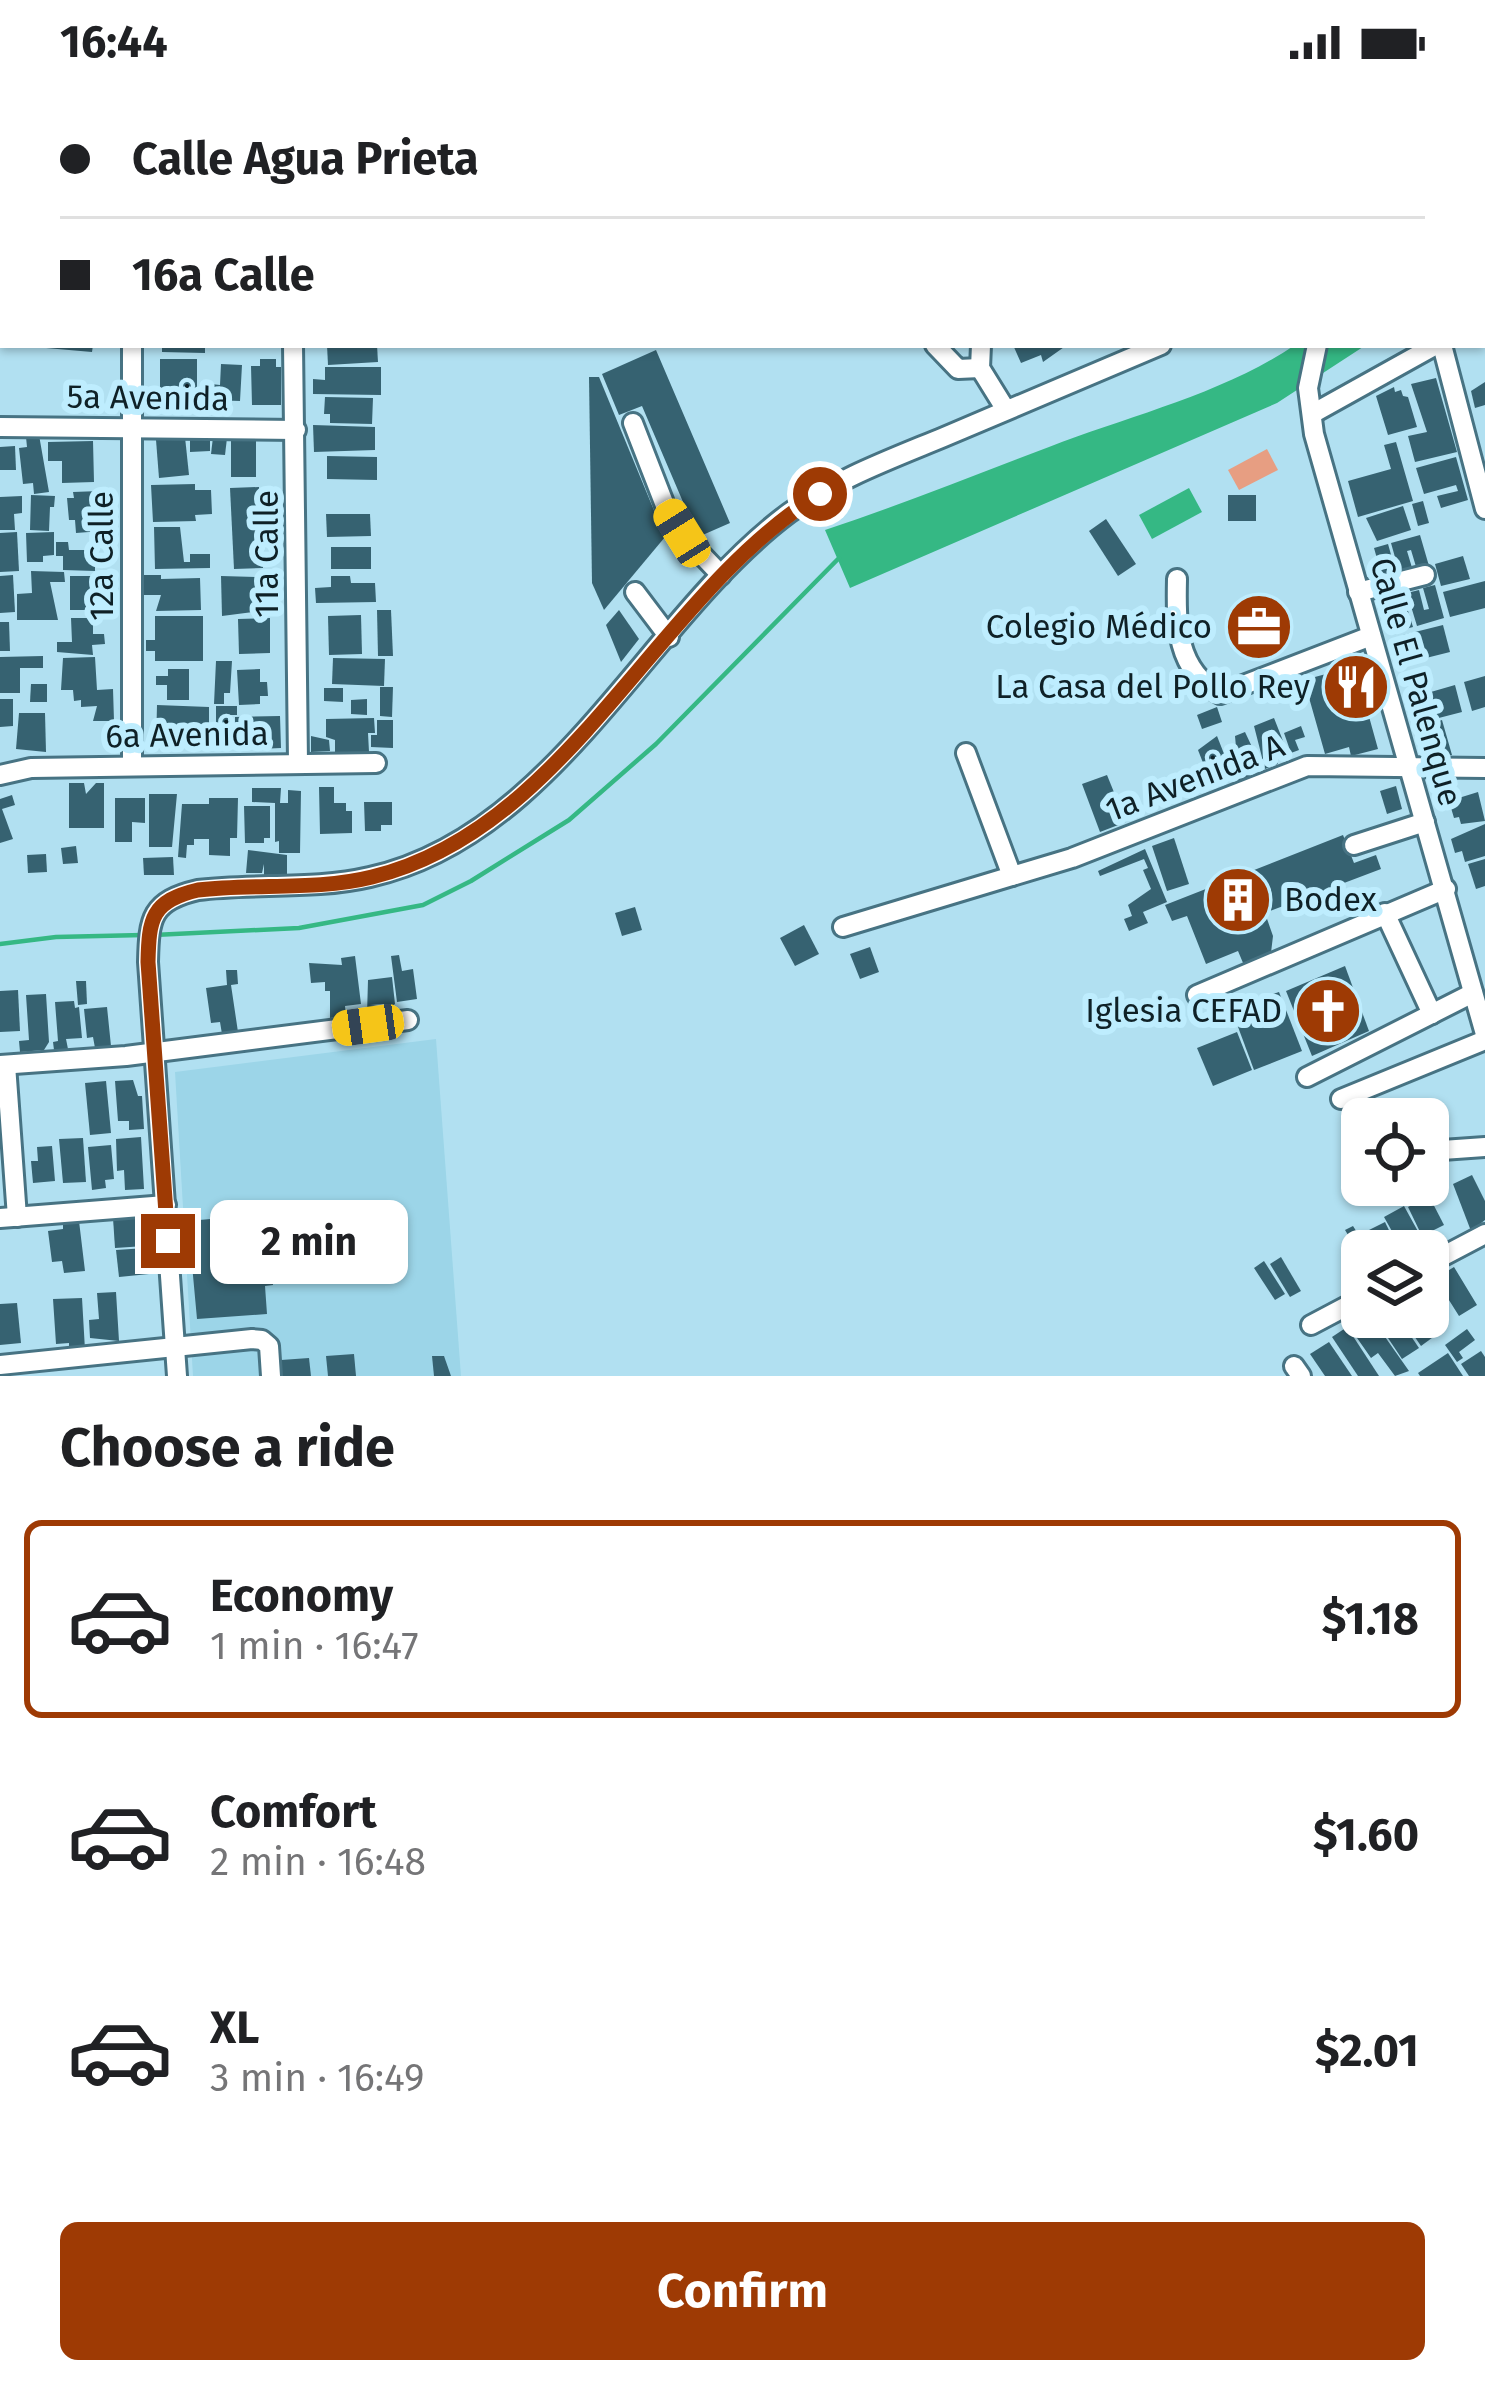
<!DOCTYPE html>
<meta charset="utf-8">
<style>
:root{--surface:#fff;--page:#f2f2f2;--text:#202124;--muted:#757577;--line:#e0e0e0;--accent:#9e3a04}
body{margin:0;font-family:"Fira Sans",sans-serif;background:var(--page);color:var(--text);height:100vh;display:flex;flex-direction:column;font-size:45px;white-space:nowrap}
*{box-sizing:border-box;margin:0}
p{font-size:39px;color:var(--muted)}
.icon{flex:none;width:66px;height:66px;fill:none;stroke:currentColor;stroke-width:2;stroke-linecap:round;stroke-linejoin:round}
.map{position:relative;height:1292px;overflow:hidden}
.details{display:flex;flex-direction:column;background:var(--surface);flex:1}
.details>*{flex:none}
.guide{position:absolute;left:0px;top:0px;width:1485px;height:264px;box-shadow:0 3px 9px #0004;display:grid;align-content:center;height:264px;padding:0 60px;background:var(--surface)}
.tools{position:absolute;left:1341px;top:1014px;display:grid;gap:24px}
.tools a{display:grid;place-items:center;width:108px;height:108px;border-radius:18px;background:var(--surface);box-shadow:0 3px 9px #0004;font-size:60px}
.end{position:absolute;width:54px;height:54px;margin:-27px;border:15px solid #9e3a04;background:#fff;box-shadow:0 0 0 6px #fff}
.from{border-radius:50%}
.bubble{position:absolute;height:84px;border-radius:18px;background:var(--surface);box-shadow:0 3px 9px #0004;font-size:39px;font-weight:700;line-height:84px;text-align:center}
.car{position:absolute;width:36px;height:72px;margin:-36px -18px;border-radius:15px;box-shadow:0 0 9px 3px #0007;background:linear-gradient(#f5c518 24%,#345 0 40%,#f5c518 0 76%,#345 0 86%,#f5c518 0)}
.guide b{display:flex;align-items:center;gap:42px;height:114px;font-size:45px}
.guide b+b{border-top:3px solid var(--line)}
.guide i{width:30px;height:30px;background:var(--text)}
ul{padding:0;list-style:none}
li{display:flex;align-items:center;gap:36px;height:198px;margin:0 24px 18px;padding:0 36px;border:6px solid transparent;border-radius:18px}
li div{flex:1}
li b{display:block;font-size:45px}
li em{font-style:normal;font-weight:700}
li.selected{border-color:var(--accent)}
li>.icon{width:108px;height:108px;stroke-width:1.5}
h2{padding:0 60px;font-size:54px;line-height:144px}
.action{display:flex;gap:24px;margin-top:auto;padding:24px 60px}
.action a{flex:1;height:138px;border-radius:18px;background:var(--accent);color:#fff;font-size:48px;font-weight:700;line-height:138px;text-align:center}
.status{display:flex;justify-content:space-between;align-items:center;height:84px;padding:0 60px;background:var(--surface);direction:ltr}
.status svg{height:33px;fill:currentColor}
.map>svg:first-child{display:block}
.built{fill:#9cd5e8}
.green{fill:#e79e82}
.water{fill:#35b884}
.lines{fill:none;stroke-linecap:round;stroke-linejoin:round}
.stream{stroke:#35b884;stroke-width:4.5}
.building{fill:#366271}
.minor-casing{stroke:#477383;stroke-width:24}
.minor{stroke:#fff;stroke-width:18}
.route{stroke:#9e3a04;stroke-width:15}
.labels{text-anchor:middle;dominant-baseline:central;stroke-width:12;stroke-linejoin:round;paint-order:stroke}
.street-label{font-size:33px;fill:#0f2127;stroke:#beedfe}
.poi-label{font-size:33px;fill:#0f2127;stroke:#beedfe;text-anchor:end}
</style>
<div class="status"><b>16:44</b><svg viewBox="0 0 49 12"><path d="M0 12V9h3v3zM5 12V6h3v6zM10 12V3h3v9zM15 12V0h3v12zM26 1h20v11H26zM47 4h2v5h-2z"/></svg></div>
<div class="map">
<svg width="1485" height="1292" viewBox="0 0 1485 1292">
<rect width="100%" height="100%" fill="#b1e0f1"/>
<!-- built -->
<path class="built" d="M436 955 461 1292H193L175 988Z"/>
<!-- green -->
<path class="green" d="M1267 365 1278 386 1239 406 1228 386Z"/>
<!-- water -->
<g class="water">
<path d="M1295 261H1366L1277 319 850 504 825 446C901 421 974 391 1049 363 1129 332 1223 310 1295 261Z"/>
<path d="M1189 404 1202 428 1152 455 1139 431Z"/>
</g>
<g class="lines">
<!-- stream -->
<g class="stream">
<path d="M154 851 299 844 423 821 471 797 569 736 656 660 839 474"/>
<path d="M0 860 56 853 143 851"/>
</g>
</g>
<!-- building -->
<g class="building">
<path d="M46 261H93L92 268 46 264Z"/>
<path d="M162 261H205V269L162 268Z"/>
<path d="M327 261H377L378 278 328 281Z"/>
<path d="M1013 261H1067L1043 278 1041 271 1021 279Z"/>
<path d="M656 266 730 439 698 453 642 322 619 331 602 290Z"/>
<rect x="160" y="275" width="37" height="35"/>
<path d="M260 275H276V283H281V321H252L251 282H260Z"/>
<path d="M221 280 242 281 240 317 210 316 211 300 220 301Z"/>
<path d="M325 283H381V311L313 310V295L325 296Z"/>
<path d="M589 293H599L665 453 604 526 592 499Z"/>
<path d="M1436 294 1457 368 1415 378 1408 352 1427 348 1411 300Z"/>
<path d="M1485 298V321L1475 324 1471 307Z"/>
<path d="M1394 303 1395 308 1401 306 1403 312 1408 313 1417 343 1388 351 1376 312Z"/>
<path d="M325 313 373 314 372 340 330 339V330H324Z"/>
<path d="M313 341 375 343V366L314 368Z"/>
<path d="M39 351 49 408 34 410 33 399 23 400 19 364 27 363 26 353Z"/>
<path d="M190 352H210V367L190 368Z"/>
<path d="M185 353 189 391 159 394 156 356Z"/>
<path d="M213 353 227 354 225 371 211 370Z"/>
<path d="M93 357 94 398 62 399V377H48V358Z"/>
<rect x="231" y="357" width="25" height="36"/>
<path d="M1396 358 1413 417 1358 433 1348 397 1391 385 1384 361Z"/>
<path d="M15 362 16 386H0V363Z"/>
<path d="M327 372 377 373V396L327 395Z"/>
<path d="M1456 373 1468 416 1441 424 1437 412 1458 407 1456 401 1424 410 1416 384Z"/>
<path d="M195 400V406H211L212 430 195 431 196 437 153 438 151 401Z"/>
<path d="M259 403 263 484 234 485 230 404Z"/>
<path d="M100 407 102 447 76 449 75 436H69L67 414H74L73 408Z"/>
<path d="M31 411 55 412 54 423H50L49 447 30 446Z"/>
<rect x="1228" y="411" width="28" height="26"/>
<path d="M22 412V429L14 430 15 446H0V413Z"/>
<path d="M1423 417 1429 439 1418 442 1412 420Z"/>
<path d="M1403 422 1411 446 1377 457 1366 434Z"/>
<path d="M326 430H370L371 452 327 453Z"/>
<path d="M1106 435 1136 480 1118 492 1089 447Z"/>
<path d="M154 443H180L184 478H190V470H210V484L155 485Z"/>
<path d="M17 448 19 487 0 488V449Z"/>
<path d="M54 448V471L43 472V478H27L26 449Z"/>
<path d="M1420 451 1429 482 1417 486 1411 466 1407 467 1413 487 1400 491 1391 459Z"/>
<path d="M56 458H68L69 466H95V487L63 486V472H56Z"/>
<path d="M1388 460 1397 492 1383 496 1374 464Z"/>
<rect x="331" y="463" width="40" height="22"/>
<path d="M1463 472 1470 495 1441 502 1435 480Z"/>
<path d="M31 487 64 488 65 498H50L58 536H17V510L32 509Z"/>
<path d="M13 491 15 528 0 529V492Z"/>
<path d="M144 491H161V495L200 494 201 526 156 527 161 511H144Z"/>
<path d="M70 492H94L92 526H70Z"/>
<path d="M221 492 256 493 253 528 222 532Z"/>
<path d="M331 492H350L351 499H375L376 518 316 519 315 504 331 503Z"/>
<path d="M1485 497V524L1450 533 1443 508Z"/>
<path d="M1435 501 1444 534 1417 542 1407 509 1419 506 1424 526 1429 525 1423 504Z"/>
<rect x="259" y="510" width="17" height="20"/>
<path d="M1404 514 1413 543 1398 547 1390 518Z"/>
<path d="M1269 517 1278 562 1250 568 1240 523Z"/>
<path d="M377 526H391L393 572H378Z"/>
<path d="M619 526 639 555 621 578 606 541Z"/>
<path d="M361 531 362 570 329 571 328 532Z"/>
<path d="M155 532H203V577H155V567H146V556H155Z"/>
<path d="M71 534H93V550H104L105 560 92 561 93 571 57 568V558H72Z"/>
<path d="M270 534V569L239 570 238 535Z"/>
<path d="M0 538H9L10 567H0Z"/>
<path d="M1443 541 1450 568 1410 578 1403 551Z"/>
<path d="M43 572V584H20V609H0V573Z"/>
<path d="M95 573 97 606 113 605 114 637H93L97 622 81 623V616L74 617 73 606H61L63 574Z"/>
<path d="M333 574 385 575 384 602 332 600Z"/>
<path d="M216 577H232L230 609H224V620H214Z"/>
<path d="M1355 582 1378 665 1351 672 1349 663 1325 670 1304 596Z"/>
<path d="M168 585H189V616H167V601H156V592H168Z"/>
<path d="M260 585V598H267L268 612H260V620L239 621 237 586Z"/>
<path d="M1485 592V623L1472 627 1464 598Z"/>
<path d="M31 600H47V618H30Z"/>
<path d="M1455 601 1462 628 1431 636 1429 626 1414 630 1410 614Z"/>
<path d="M380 603H393L392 633 380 632Z"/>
<path d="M324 604H343V618L324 617Z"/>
<path d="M0 615H13V642L0 643Z"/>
<path d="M367 615V631L351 630V616Z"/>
<path d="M157 621 209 623V643H202L201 664 156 662Z"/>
<path d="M216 622H237V631H228V647H216Z"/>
<path d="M1217 623 1222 638 1202 645 1197 631Z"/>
<path d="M19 629H45L46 668 16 665Z"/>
<path d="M280 632 281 664 259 665V654L235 655V633Z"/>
<path d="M374 634 375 649H368L369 668H335V656L326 653V635Z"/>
<path d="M1274 634 1287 667 1276 676 1278 680 1265 685 1254 642Z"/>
<path d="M377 636H393V664L371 663V651H377Z"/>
<path d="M1442 636 1452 671 1443 673 1441 667 1434 669 1430 656 1424 658 1420 643Z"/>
<path d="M1301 642 1305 653 1295 656 1299 666 1291 669 1284 649Z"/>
<path d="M1245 648 1260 680 1249 685 1252 692 1238 697 1229 666 1236 663 1235 652Z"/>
<path d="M311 652 329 656 330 667 311 668Z"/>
<path d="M1217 652 1230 685 1207 689 1198 666Z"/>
<path d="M1107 691 1126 738 1100 748 1082 700Z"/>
<path d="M69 699H84L86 710 96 699H104V744H69Z"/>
<path d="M1396 702 1402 725 1387 730 1380 707Z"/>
<path d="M319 703H334V719H346V727H352V749L320 750Z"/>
<path d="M252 704H281L280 719H288V706L301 707 300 769H279V757L275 758V719L252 718Z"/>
<path d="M1478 708 1485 737 1461 740 1459 733 1454 734 1449 717Z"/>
<path d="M149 710H177L172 763H149Z"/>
<path d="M12 711 15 721 2 725 13 755 0 759V715Z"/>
<path d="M115 714H145V739L132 738V758H115Z"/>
<path d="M209 714H238L237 754H230V772L209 771V755H194V761H187L186 774 178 773 182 720H209Z"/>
<path d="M364 718H392V741H381V747H365Z"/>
<path d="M244 722H270V754H264V759H245Z"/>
<path d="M1485 740V772L1465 778 1462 767 1455 769 1451 755Z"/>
<path d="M1343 751 1354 779 1376 771 1381 785 1265 829 1273 852 1270 877 1246 886 1238 867 1206 880 1187 832 1172 837 1165 821Z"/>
<path d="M1174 754 1189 800 1167 807 1152 762Z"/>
<path d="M76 762 78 779 63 780 61 764Z"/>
<path d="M1145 765 1167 818 1143 828 1148 839 1129 847 1124 835 1132 832 1128 821 1151 805 1143 786 1148 784 1144 775 1100 792 1098 787Z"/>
<path d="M248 766 287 771V791H264V780L262 789H246Z"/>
<path d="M46 770 47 788 28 789 27 771Z"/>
<path d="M173 773 174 791H144L143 774Z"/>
<path d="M1485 775V802L1476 805 1468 780Z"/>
<path d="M635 823 642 846 622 852 615 829Z"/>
<path d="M804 841 819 870 795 882 780 854Z"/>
<path d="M870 863 879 888 860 895 850 870Z"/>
<path d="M399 871 402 887 413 885 417 915 397 918 391 872Z"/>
<path d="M355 872 361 920 345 922 346 932 330 934V907H325V898L311 899 309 879 342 881 341 874Z"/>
<path d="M1345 882 1369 947 1312 972 1286 907Z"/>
<path d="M226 886H237L238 900 231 901 238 948 222 950 220 938 211 939 206 904 227 901Z"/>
<path d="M392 893 395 920 385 927 384 920 370 921 379 922 380 929 367 931 368 896Z"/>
<path d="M76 897H86L87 920 78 921Z"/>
<path d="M18 906 20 947 0 948V907Z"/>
<path d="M1279 908 1302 967 1254 986 1231 924Z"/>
<path d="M46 910 49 958 44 966 20 968 19 957 29 956 26 911Z"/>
<path d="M74 917 75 924 79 923 82 954 66 955 68 965 54 966 53 958 58 957 55 918Z"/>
<path d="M107 923 111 962 95 964 93 953 87 954 84 925Z"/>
<path d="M1237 948 1252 986 1213 1002 1197 964Z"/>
<path d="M133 996 138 1012H142L144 1045 129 1046V1037H118L115 997Z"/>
<path d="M106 997 111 1049 90 1051 85 999Z"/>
<path d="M141 1053 144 1105 125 1106 124 1086 117 1087 116 1055Z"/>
<path d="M83 1054 86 1098 63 1099 59 1055Z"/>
<path d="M111 1061 114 1095 105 1096 106 1104 92 1106 88 1063Z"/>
<path d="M52 1062 55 1097 33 1099 31 1077H38L37 1063Z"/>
<path d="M1472 1091 1485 1117V1136L1471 1147 1453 1100Z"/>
<path d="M1429 1112 1444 1141 1422 1152 1408 1123Z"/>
<path d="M1404 1122 1420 1151 1429 1167H1403L1384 1133Z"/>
<path d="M267 1130 273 1201 265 1202 267 1230 197 1235 188 1137Z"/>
<path d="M144 1132 145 1162 115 1164 113 1134Z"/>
<path d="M79 1137 85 1187 64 1189 62 1177 52 1178 48 1147 63 1145V1138Z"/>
<path d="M1385 1138 1399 1167H1374L1365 1148Z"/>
<path d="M1353 1142 1369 1167H1362V1197L1350 1178 1355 1176 1350 1168 1356 1164 1345 1146Z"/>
<path d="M146 1164 149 1190 119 1193 116 1166Z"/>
<path d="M1281 1173 1301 1207 1290 1213 1270 1180Z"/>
<path d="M1264 1177 1285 1210 1275 1216 1254 1184Z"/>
<path d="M1454 1183 1477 1221 1459 1232 1442 1205 1448 1202 1441 1191Z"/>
<path d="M116 1208 119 1257 90 1254 89 1236 99 1235 97 1209Z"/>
<path d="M82 1214 85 1266 69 1267V1259L56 1260 53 1215Z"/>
<path d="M17 1219 21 1259 0 1261V1220Z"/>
<path d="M1360 1232 1365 1239 1376 1240 1409 1287 1395 1292 1378 1269 1371 1274 1348 1241Z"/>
<path d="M1374 1233H1398L1419 1264 1402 1275Z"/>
<path d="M1401 1233H1430L1440 1248 1421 1262Z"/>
<path d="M1347 1243 1379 1292H1358L1332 1253Z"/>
<path d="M1467 1245 1475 1256 1459 1268 1463 1274 1457 1278 1445 1261Z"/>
<path d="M1329 1258 1352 1292H1325L1310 1270Z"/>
<path d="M1481 1267 1485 1273V1292H1469L1461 1280Z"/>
<path d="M1448 1269 1463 1292H1420L1418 1289Z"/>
<path d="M354 1270 356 1292H328L326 1272Z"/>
<path d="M432 1272H444L451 1292H434Z"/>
<path d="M309 1274 311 1292H282L281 1276Z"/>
</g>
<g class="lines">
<defs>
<g id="minor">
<path d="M130 0V3"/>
<path d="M291 3 292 0"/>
<path d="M495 3 498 0"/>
<path d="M717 3 725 0"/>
<path d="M1023 3 1024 0"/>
<path d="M1417 3 1419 0"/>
<path d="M0 15 1 36"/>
<path d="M1482 69 1485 65"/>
<path d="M1482 234 1485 232"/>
<path d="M132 261V682"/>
<path d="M293 261 298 678"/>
<path d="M935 261 958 285 980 284"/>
<path d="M981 261 980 284 1006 326"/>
<path d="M1317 261 1308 304 1314 350 1485 950"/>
<path d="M1442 261 1485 425"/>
<path d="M1312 330 1436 261"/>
<path d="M633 339 666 424 681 449 721 491"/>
<path d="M0 343 296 346"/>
<path d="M1177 495C1176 540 1176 586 1220 610L1371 552"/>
<path d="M635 508 669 553"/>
<path d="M1358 508 1425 491"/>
<path d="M966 669 1012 792 1072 774 1307 682 1485 684"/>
<path d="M0 691 31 684 376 679"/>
<path d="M1354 761 1425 738"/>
<path d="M1385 829 1432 930"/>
<path d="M843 843 1012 792"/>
<path d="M1197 911 1446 805"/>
<path d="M0 981 126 972 408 936"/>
<path d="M6 981 17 1133"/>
<path d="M1307 993 1473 909"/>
<path d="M1341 1015 1485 956"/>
<path d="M1428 1067 1485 1063"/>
<path d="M0 1134 166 1121"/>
<path d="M1428 1180 1485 1150"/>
<path d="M1311 1241 1362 1214"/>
<path d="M0 1281 252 1255 262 1256 269 1262 271 1292"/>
<path d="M1294 1282 1301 1292"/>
<path d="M177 1292 148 878C149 834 151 817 198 806 255 799 314 806 370 793 555 752 648 534 789 429 836 395 891 375 944 353 1016 322 1089 292 1161 261"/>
</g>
</defs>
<!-- minor casing -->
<use href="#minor" class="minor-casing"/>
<!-- minor -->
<use href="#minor" class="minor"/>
</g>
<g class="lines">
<!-- route -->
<path class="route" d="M168 1157 148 878C149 835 151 817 198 806 255 799 316 807 372 793 569 745 657 510 820 410"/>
</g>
<!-- icons -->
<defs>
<symbol id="office-disc" viewBox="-11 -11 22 22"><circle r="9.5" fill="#9e3a04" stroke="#beedfe"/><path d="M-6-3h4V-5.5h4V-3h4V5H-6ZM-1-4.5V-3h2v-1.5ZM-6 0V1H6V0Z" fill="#fff"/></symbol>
<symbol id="restaurant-disc" viewBox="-11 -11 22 22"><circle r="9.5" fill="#9e3a04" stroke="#beedfe"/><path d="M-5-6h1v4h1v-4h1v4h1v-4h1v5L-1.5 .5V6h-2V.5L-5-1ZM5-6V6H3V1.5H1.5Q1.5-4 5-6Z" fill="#fff"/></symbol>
<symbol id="building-disc" viewBox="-11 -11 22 22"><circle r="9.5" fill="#9e3a04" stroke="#beedfe"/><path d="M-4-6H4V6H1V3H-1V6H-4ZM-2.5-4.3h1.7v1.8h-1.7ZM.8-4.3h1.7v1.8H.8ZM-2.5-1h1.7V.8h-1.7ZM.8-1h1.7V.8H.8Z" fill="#fff"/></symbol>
<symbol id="church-disc" viewBox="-11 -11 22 22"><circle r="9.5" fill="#9e3a04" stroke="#beedfe"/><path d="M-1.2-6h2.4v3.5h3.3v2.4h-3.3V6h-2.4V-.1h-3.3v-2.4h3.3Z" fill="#fff"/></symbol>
</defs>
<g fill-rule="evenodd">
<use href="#office-disc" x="1221" y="505" width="76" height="76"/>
<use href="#restaurant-disc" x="1318" y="565" width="76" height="76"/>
<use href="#building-disc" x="1200" y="778" width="76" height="76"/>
<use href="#church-disc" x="1290" y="889" width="76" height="76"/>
</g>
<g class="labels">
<!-- street labels -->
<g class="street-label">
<text transform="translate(148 314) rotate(1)">5a Avenida</text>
<text transform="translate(267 470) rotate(-90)">11a Calle</text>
<text transform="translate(102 472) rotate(-90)">12a Calle</text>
<text transform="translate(1416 598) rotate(74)">Calle El Palenque</text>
<text transform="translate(187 651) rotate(-1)">6a Avenida</text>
<text transform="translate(1195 694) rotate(-21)">1a Avenida A</text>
</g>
<!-- poi labels -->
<g class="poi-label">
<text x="1212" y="543">Colegio Médico</text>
<text x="1310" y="603">La Casa del Pollo Rey</text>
<text x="1284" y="816" text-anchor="start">Bodex</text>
<text x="1282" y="927">Iglesia CEFAD</text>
</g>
</g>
</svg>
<div class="tools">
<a><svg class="icon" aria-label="locate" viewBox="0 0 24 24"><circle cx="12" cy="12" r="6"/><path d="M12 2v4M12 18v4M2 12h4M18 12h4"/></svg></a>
<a><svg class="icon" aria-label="layers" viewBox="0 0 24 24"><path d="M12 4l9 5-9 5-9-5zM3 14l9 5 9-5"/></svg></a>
</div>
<i class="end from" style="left:820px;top:410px"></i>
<i class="end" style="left:168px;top:1157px"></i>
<div class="bubble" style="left:210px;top:1116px;width:198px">2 min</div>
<i class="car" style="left:682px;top:449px;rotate:328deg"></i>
<i class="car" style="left:368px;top:941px;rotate:262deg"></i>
<div class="guide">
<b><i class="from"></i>Calle Agua Prieta</b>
<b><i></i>16a Calle</b>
</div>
</div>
<section class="details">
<h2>Choose a ride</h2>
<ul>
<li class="selected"><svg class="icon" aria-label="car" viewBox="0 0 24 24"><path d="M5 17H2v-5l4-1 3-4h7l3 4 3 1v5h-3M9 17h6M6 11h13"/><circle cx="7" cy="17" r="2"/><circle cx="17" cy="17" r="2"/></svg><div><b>Economy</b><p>1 min · 16:47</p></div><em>$1.18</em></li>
<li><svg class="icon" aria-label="car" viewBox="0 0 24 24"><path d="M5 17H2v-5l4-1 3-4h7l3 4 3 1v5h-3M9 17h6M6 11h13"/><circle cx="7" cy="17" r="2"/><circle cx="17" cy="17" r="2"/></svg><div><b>Comfort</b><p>2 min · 16:48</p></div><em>$1.60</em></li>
<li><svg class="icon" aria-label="car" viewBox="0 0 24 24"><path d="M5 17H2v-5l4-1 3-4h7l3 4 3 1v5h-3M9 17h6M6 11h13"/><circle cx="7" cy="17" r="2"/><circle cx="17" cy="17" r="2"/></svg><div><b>XL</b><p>3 min · 16:49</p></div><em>$2.01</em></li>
</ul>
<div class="action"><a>Confirm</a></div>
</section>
